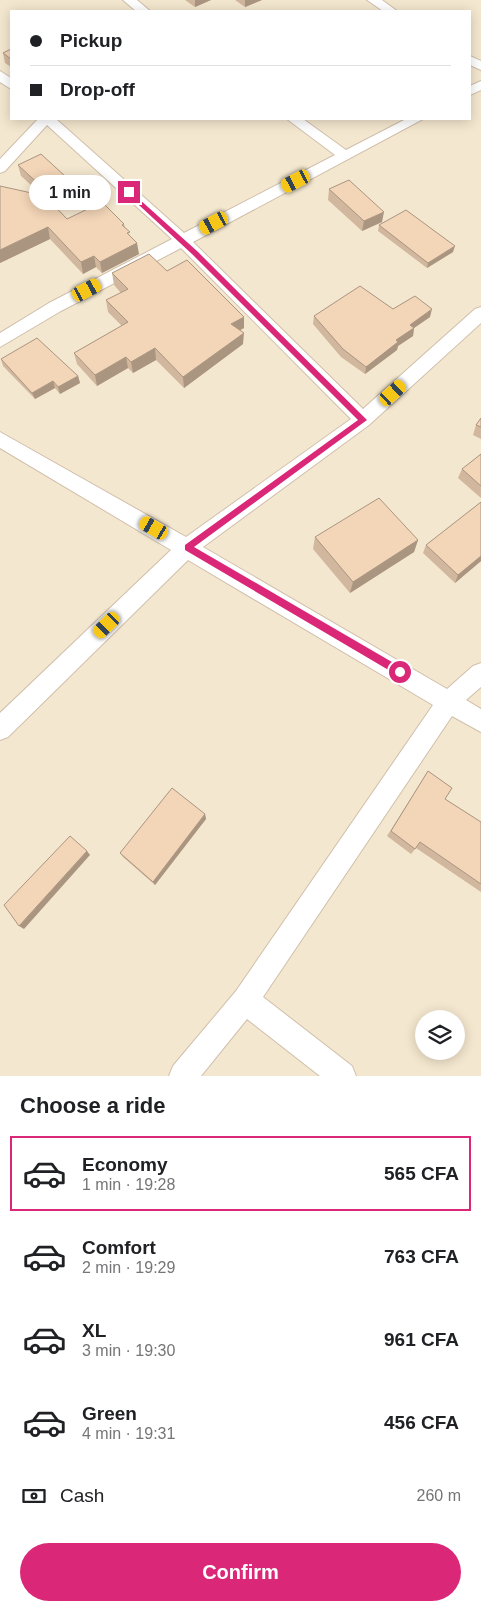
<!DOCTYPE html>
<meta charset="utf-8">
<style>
:root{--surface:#fff;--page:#f2f2f2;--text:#202124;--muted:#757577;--line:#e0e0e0;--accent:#db2777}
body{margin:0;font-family:Arial,sans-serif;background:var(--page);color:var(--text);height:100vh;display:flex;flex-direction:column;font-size:19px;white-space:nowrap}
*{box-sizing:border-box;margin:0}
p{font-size:16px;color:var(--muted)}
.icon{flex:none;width:28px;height:28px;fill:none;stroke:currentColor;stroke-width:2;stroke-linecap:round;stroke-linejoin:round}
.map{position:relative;height:1076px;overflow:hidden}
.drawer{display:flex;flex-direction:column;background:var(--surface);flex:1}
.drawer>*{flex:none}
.banner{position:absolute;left:10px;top:10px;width:461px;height:110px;border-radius:0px;box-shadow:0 2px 12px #0003;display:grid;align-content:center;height:110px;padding:0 20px;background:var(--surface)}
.controls{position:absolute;left:415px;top:1010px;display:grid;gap:10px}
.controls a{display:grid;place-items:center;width:50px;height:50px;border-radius:50%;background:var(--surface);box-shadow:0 2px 12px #0003;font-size:25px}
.end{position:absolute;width:22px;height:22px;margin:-11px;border:6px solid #db2777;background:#fff;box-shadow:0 0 0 2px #fff}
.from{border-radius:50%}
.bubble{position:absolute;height:35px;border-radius:18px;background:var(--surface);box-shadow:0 2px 12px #0003;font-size:16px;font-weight:700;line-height:35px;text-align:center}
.car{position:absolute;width:15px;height:30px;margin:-15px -8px;border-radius:6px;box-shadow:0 0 4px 1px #0007;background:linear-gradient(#f5c518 24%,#345 0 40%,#f5c518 0 76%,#345 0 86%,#f5c518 0)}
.banner b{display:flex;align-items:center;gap:18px;height:48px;font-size:19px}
.banner b+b{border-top:1px solid var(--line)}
.banner i{width:12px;height:12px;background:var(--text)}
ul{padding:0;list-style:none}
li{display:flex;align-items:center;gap:15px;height:75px;margin:0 10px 8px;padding:0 10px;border:2px solid transparent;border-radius:0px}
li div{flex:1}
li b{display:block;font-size:19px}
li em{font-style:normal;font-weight:700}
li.current{border-color:var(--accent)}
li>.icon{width:45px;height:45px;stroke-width:1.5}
h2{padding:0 20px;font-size:22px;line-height:60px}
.pay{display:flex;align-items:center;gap:12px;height:55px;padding:0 20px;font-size:19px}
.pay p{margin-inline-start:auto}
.cta{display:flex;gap:10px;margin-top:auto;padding:10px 20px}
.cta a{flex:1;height:58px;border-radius:30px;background:var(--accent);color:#fff;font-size:20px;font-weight:700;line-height:58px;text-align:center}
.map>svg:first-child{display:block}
.residential{fill:#f4e7cf;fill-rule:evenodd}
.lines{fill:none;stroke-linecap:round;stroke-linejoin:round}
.street-casing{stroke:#d0bfab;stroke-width:2}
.street{fill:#fff;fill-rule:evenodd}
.wall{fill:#d1b79e}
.shaded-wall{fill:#aa9581}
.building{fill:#f3d5b8;stroke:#aa9581}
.route{fill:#db2777}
</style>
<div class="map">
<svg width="481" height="1076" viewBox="0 0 481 1076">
<rect width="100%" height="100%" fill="#fdf4e1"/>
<!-- residential -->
<path class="residential" d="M0 0H481V1076H0ZM11 11H470V119H11ZM424 1019H456V1051H424Z"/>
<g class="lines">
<defs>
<g id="street">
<path d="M123 0H137L150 11H136Z"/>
<path d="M367 0H382L397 11H383Z"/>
<path d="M470 56 481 61V70L470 65Z"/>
<path d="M0 71 11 78V89L0 82Z"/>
<path d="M481 81V90L470 95V86Z"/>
<path d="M38 119H56L184 233 335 155 287 119H303L346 150 406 119H423L193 242 363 409 475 309 481 307V323L369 425 203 547 447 689 473 666 481 663V687L466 700 481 709V732L452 716 263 997 352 1066 356 1076H320L247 1019 201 1076H169L173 1066 236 991 433 705 188 560 8 737 0 740V713L171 550 0 448V432L186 537 351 419 181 248 61 311 0 347V333L49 303 172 239 47 125 5 171 0 173V159Z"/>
</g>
</defs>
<!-- street casing -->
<use href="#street" class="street-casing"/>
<!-- street -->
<use href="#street" class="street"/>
</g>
<!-- wall -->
<g class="wall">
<path d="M185 0H211L195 7Z"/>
<path d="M235 0H262L245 7Z"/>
<path d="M11 49V67L5 63 3 53Z"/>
<path d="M18 165 66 177 68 188 47 198 67 219 124 224 125 227 130 236 139 254 102 273 96 267 83 274 50 239 0 263 42 195 21 176Z"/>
<path d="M329 189 382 222 362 231 328 200Z"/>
<path d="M379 225 453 252 427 268 378 231Z"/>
<path d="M167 271 244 328 240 330 243 344 184 388 156 360 133 373 128 368 97 386 77 364 74 353 122 326 108 312 106 300 121 293 114 285 112 273Z"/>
<path d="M393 309 430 317 414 328 413 336 398 346 397 350 365 374 341 357 313 324 314 316Z"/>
<path d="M1 359 78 376 80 383 60 394 55 388 35 399 3 366Z"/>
<path d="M481 418V439L473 435 476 425Z"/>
<path d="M481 454V498L458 478 462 469Z"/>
<path d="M481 502V561L455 583 423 553 426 545Z"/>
<path d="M315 537 418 540 414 552 350 593 313 549Z"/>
<path d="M428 771 445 799 481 822V892L416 848 411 854 387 836Z"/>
<path d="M205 814 206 819 155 885 123 857 120 853Z"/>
</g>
<!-- shaded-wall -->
<g class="shaded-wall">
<path d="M195 0H211L195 7Z"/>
<path d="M245 0H262L245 7Z"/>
<path d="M66 177 68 188 45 199 43 188Z"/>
<path d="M384 212 382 222 362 231 364 221Z"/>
<path d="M48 227 50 239 0 263V250Z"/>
<path d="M137 243 139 254 102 273 100 262Z"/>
<path d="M455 246 453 252 427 268 428 263Z"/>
<path d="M94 256 96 267 83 274 81 262Z"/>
<path d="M432 309 430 317 414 328 413 336 398 346 397 350 365 374 366 367 396 340 410 325Z"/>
<path d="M244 317V328L231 335V324Z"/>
<path d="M244 333 243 344 184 388 183 377Z"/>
<path d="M155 348 156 360 133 373 131 362Z"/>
<path d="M126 357 128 368 97 386 95 375Z"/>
<path d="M78 376 80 383 60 394 58 387Z"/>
<path d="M53 381 55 388 35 399 32 393Z"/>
<path d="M418 540 414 552 350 593 353 582Z"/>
<path d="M481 556V561L455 583 458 575Z"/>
<path d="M205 814 206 819 155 885 153 882Z"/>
<path d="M87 851 90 855 24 929 19 926Z"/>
</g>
<!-- building -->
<g class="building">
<path d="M11 49V59L3 53Z"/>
<path d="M41 154 66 177 43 188 18 165Z"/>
<path d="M349 180 384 212 364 221 329 189Z"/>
<path d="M0 186 45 196 67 219 102 202 124 224 122 225 130 232 127 233 137 243 100 262 94 256 81 262 48 227 0 250Z"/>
<path d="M406 210 455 246 428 263 379 225Z"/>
<path d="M149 254 167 271 187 260 244 317 231 324 244 333 183 377 155 348 131 362 126 357 95 375 74 353 128 322 106 300 128 289 112 273Z"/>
<path d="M360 286 393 309 415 296 432 309 410 325 414 328 396 340 398 342 366 367 343 349 314 316Z"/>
<path d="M37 338 78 376 58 387 53 381 32 393 1 359Z"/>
<path d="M481 418V427L476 425Z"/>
<path d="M481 454V486L462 469Z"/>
<path d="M379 498 418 540 353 582 315 537Z"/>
<path d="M481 502V556L458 575 426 545Z"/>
<path d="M428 771 452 788 445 799 481 822V884L420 842 415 849 391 831Z"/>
<path d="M172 788 205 814 153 882 120 853Z"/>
<path d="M70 836 87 851 19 926 4 905Z"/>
</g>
<!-- route -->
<path class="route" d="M129 190 197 251 367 420 194 547 404 669V675H397L185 550V545L358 420 192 254 127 194Z"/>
</svg>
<div class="controls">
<a><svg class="icon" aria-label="layers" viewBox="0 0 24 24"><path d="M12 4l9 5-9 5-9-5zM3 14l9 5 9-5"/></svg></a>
</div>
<i class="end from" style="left:400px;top:672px"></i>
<i class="end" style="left:129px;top:192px"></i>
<div class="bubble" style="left:29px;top:175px;width:82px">1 min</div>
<i class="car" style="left:296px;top:181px;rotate:243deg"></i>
<i class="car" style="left:214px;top:223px;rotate:242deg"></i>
<i class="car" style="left:87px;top:290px;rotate:62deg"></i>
<i class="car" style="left:393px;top:393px;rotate:48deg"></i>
<i class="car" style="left:154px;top:528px;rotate:300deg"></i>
<i class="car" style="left:107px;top:625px;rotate:226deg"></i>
<div class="banner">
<b><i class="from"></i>Pickup</b>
<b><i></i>Drop-off</b>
</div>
</div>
<section class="drawer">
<h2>Choose a ride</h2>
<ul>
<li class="current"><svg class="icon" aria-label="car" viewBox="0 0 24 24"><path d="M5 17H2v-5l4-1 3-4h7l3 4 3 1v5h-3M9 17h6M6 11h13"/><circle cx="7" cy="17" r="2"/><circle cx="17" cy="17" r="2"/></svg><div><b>Economy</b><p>1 min · 19:28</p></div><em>565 CFA</em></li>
<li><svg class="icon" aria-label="car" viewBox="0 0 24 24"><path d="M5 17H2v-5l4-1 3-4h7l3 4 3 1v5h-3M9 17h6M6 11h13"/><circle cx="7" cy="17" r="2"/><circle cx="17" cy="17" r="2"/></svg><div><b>Comfort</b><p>2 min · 19:29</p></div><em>763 CFA</em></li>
<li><svg class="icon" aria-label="car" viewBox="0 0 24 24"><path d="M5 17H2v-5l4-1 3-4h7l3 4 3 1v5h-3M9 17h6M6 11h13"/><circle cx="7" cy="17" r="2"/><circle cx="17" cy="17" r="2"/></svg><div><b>XL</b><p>3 min · 19:30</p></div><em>961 CFA</em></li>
<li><svg class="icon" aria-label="car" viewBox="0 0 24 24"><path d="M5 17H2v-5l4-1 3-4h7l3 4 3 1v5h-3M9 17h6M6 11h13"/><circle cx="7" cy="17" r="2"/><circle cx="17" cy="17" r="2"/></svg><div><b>Green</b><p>4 min · 19:31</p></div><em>456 CFA</em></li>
</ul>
<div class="pay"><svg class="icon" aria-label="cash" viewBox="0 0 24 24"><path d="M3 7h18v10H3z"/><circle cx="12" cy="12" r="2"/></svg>Cash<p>260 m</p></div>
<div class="cta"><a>Confirm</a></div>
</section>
